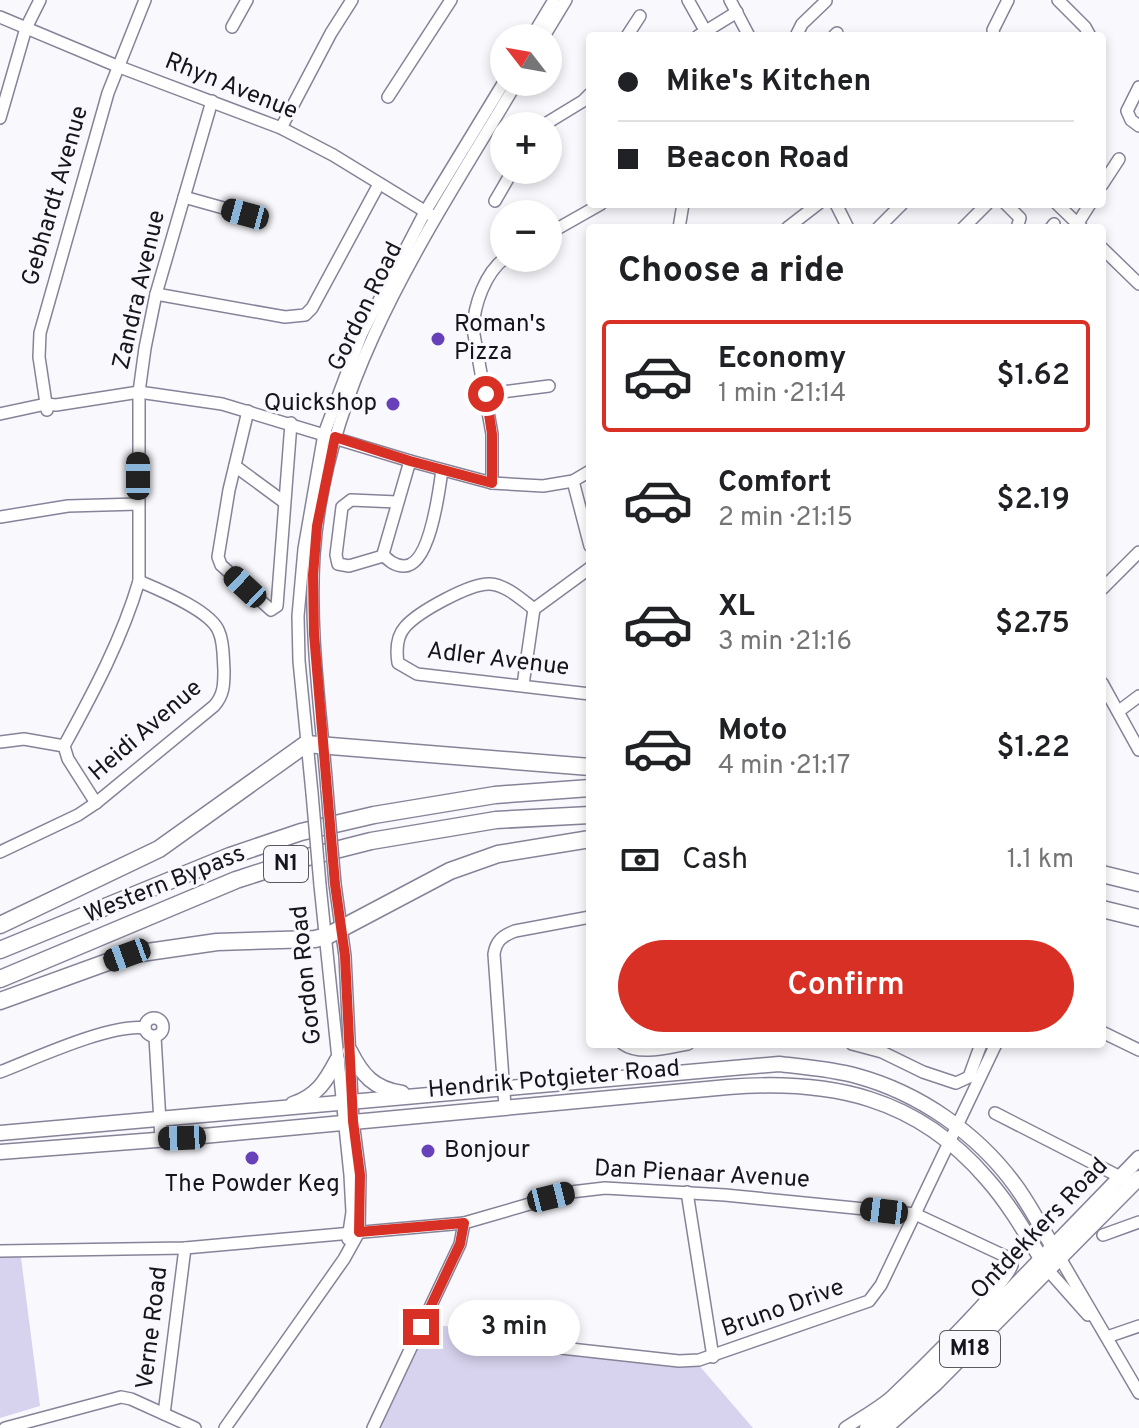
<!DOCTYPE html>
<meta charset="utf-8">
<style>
:root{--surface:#fff;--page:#f2f2f2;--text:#202124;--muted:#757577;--line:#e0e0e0;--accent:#d93025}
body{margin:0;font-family:Overpass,sans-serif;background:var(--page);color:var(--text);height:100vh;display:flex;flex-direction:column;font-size:30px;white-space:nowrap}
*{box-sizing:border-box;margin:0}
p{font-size:26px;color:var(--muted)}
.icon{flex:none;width:44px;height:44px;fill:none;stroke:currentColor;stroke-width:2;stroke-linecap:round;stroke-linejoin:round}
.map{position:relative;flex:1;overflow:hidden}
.details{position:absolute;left:586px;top:224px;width:520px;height:824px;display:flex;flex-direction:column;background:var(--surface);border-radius:8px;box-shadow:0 4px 12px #0003}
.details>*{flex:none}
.banner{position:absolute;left:586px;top:32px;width:520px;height:176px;border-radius:8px;box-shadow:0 4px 12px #0003;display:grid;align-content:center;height:176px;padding:0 32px;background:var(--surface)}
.needle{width:52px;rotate:301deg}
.buttons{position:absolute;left:490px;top:24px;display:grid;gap:16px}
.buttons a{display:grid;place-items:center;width:72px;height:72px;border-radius:50%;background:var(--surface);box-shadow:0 4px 12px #0003;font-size:40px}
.end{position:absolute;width:36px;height:36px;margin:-18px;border:10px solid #d93025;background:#fff;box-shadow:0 0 0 4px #fff}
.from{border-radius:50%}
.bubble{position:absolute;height:56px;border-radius:28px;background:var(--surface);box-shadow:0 4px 12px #0003;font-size:26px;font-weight:600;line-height:56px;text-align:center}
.car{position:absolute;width:24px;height:48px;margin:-24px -12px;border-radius:10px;box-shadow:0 0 6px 2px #0007;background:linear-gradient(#222 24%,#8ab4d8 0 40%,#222 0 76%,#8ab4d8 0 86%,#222 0)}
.banner b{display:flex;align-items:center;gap:28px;height:76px;font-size:30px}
.banner b+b{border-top:2px solid var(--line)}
.banner i{width:20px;height:20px;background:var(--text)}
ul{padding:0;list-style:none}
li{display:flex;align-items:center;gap:24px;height:112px;margin:0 16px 12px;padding:0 16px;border:4px solid transparent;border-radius:8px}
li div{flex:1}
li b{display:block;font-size:30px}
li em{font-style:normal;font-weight:600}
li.selected{border-color:var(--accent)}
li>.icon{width:72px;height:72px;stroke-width:1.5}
h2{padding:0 32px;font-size:36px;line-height:96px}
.pay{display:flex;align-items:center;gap:20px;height:88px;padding:0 32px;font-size:30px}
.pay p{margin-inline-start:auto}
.cta{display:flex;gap:16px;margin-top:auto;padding:16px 32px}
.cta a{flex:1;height:92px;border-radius:48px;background:var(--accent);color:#fff;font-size:32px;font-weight:600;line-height:92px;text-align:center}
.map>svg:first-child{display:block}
.park{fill:#d7d3ef}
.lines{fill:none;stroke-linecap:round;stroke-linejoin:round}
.minor-casing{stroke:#868398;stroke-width:14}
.major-casing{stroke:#868398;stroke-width:17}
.highway-casing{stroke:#868398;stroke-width:19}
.minor{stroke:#fff;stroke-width:11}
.major{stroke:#fff;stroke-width:14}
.highway{stroke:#fff;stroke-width:16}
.minor-bridge-casing{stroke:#868398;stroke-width:14;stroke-linecap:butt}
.minor-bridge{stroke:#fff;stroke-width:11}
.route{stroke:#d93025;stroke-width:10}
.poi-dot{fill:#6641ba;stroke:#f9f8fd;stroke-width:3}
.labels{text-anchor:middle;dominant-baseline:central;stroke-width:6;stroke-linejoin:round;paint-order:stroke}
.shield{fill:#f9f8fd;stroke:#5a5960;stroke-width:2}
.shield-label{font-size:22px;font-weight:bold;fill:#16151d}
.street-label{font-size:24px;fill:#16151d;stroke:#f9f8fd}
.poi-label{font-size:24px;fill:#16151d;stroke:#f9f8fd;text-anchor:start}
</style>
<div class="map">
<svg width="1139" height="1428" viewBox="0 0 1139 1428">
<rect width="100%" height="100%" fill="#f9f8fd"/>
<!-- park -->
<g class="park">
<path d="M0 1250H20L40 1406 0 1418Z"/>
<path d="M425 1324 528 1335 532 1346 697 1363 753 1428H376Z"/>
</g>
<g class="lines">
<defs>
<g id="minor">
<path d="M688 0 706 32"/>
<path d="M730 0 749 36"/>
<path d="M1058 0 1085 27 1090 36"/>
<path d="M0 17 117 66 281 128 333 155 431 215"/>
<path d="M232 27 247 0"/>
<path d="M627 36 640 16"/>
<path d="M698 36 737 12"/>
<path d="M796 36 802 24 826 1"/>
<path d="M834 36 837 33"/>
<path d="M994 36 993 30 1008 0"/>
<path d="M531 38 554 0"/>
<path d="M543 38 566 0"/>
<path d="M1139 87 1127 111 1131 120 1139 126"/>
<path d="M388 97 451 0"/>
<path d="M0 118 26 28 40 0"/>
<path d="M542 126 583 101 590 94"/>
<path d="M281 128 331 33 352 0"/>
<path d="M1102 185 1119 159"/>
<path d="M184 197 245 214"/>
<path d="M495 201 513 170"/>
<path d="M836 204 848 228"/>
<path d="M1006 204 1020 218 1017 228"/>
<path d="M1057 204 1082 228"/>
<path d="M1078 223 1090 204"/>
<path d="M679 228 683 204"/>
<path d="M787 228 818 204"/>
<path d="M878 228 902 204"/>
<path d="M963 228 987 204"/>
<path d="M1051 228 1054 224"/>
<path d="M548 234 601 204"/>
<path d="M1102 248 1139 284"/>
<path d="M156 294 285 317 305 315 312 308 379 184"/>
<path d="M486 394 549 386"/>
<path d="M47 410 39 357 40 333 108 93 145 0"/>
<path d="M248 411 229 490 218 557 221 565 271 610 277 606 291 423"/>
<path d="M0 414 46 404 56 405 139 392 222 404 410 461 492 483 543 486 573 481 590 471"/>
<path d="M410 461 383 554C387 560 395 566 404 566 430 566 439 491 442 470"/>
<path d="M235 466 284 502"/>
<path d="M573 481 590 546"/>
<path d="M492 483V434L473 329C474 305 485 273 505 258"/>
<path d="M0 517 68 506 138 504"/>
<path d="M383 556 349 566 338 564 336 555 342 507 351 500 397 502"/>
<path d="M1102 589 1139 552"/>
<path d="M534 609C521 599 506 585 490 584 470 583 418 612 405 627 396 637 396 650 398 663L417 674 590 694"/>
<path d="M1102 683 1139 750"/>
<path d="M523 685 534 609 590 568"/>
<path d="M1119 711 1139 696"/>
<path d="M0 742 24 739 64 746"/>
<path d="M327 790C321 712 309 634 314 555 326 378 429 230 517 82"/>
<path d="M312 793 299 661 298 616 304 549 324 434 361 335 425 212 504 82"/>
<path d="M96 803 68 759 64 746C93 693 122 639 139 581V392L145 348 156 294 212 101"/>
<path d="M0 852 78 815 96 803 214 706C224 695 224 684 224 670 223 658 224 643 219 632 212 611 160 590 139 581"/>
<path d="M320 885 350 1175 352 1212 348 1239"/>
<circle cx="154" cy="1027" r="9"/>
<path d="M1102 1032 1139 1050"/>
<path d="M155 1037 161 1139"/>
<path d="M623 1044C640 1056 669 1047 688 1044"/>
<path d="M852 1044 882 1052 923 1072 956 1083 969 1077 981 1044"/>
<path d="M0 1072C34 1059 111 1023 145 1028"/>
<path d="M505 1107 494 954C496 941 502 936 515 931L590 917"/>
<path d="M995 1113 1126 1180"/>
<path d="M687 1192 713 1357"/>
<path d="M1103 1235 1139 1222"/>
<path d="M0 1251 185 1248 464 1223 571 1192 605 1188 725 1195 915 1214 1007 1257 1012 1265C1006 1286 912 1377 891 1397 877 1409 860 1418 845 1428"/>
<path d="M1060 1258 1139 1393"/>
<path d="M1048 1270 1088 1315"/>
<path d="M1107 1337 1139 1326"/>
<path d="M534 1345 679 1361 699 1360 869 1301 881 1285 996 1044"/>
<path d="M164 1414 185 1248"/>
<path d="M5 1428 121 1397 131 1399 195 1428"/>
<path d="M225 1428 344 1259 359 1232 360 1175 353 1121 345 956 335 884"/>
<path d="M373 1428 460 1244 464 1223"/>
</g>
<g id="major">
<path d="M350 1051C362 1075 374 1089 402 1093"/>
<path d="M293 1104C317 1096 326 1081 337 1060"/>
<path d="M0 1133 779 1064C805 1067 832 1069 857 1076 919 1093 977 1133 1015 1185 1032 1208 1044 1234 1060 1258"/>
<path d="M0 1152 182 1138 728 1087C831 1079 917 1097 987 1179 1011 1206 1029 1239 1048 1270"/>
<path d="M867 1428 920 1384 1139 1158"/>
<path d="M885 1428 935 1384 1139 1178"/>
</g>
<g id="highway">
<path d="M1102 874 1139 883"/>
<path d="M1102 909 1139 918"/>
<path d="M0 925 159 849 306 744 590 767"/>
<path d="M0 950 230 856 301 832 374 815 495 795 590 788"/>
<path d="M0 979 236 880 304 858 371 841 496 820 590 815"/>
<path d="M0 1001 127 955 217 942 315 939 327 936 450 871 498 854 590 839"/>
</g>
</defs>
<!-- minor casing -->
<use href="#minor" class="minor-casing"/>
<!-- major casing -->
<use href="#major" class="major-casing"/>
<!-- highway casing -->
<use href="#highway" class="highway-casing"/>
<!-- minor -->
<use href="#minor" class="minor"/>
<!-- major -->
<use href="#major" class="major"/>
<!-- highway -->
<use href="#highway" class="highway"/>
<defs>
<g id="minor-bridge">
<path d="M327 790 335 884"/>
<path d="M312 793 320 885"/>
</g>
</defs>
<!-- minor-bridge casing -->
<use href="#minor-bridge" class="minor-bridge-casing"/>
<!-- minor-bridge -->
<use href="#minor-bridge" class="minor-bridge"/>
</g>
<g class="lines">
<!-- route -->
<path class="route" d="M421 1327 460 1244 464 1223 359 1232 360 1175 353 1121 345 956 335 884 314 634 313 575 317 526 335 437 410 461 492 483V434L486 394"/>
</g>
<!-- markers -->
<g class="poi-dot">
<circle cx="438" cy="339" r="8"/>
<circle cx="393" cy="404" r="8"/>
<circle cx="428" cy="1151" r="8"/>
<circle cx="252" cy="1158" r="8"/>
</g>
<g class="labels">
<!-- shield labels -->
<g class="shield">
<rect x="264" y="846" width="44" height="36" rx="6"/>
<rect x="940" y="1331" width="60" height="36" rx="6"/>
</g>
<g class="shield-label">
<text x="286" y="864">N1</text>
<text x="970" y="1349">M18</text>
</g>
<!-- street labels -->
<g class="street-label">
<text transform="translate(231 87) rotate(22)">Rhyn Avenue</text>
<text transform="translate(56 196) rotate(-74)">Gebhardt Avenue</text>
<text transform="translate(140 290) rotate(-77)">Zandra Avenue</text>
<text transform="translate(366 307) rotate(-64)">Gordon Road</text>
<text transform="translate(498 660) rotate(7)">Adler Avenue</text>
<text transform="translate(146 731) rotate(-41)">Heidi Avenue</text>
<text transform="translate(165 885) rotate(-22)">Western Bypass</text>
<text transform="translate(307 975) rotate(-96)">Gordon Road</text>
<text transform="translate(554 1080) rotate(-5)">Hendrik Potgieter Road</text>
<text transform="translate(702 1175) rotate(3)">Dan Pienaar Avenue</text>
<text transform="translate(1040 1229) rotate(-46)">Ontdekkers Road</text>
<text transform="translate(783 1309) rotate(-20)">Bruno Drive</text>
<text transform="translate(153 1328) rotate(-83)">Verne Road</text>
</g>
<!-- poi labels -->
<g class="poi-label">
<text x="454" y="325">Roman's<tspan x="454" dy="28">Pizza</tspan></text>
<text x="377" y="404" text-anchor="end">Quickshop</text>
<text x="444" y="1151">Bonjour</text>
<text x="252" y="1185" text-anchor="middle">The Powder Keg</text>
</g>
</g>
</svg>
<div class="buttons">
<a><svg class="needle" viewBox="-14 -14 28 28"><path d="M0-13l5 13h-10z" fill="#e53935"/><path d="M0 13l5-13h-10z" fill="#757577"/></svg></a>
<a>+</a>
<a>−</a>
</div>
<i class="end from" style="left:486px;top:394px"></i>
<i class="end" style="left:421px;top:1327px"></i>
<div class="bubble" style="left:448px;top:1300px;width:132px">3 min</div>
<i class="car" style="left:245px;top:214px;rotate:285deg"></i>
<i class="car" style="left:138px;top:476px;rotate:0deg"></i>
<i class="car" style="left:245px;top:587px;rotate:313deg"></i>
<i class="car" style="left:127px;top:955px;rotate:250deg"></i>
<i class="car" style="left:182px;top:1138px;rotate:268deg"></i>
<i class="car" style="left:551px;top:1197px;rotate:76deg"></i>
<i class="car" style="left:884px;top:1211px;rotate:277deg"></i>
<div class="banner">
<b><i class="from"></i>Mike's Kitchen</b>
<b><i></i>Beacon Road</b>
</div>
<section class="details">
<h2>Choose a ride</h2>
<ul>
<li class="selected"><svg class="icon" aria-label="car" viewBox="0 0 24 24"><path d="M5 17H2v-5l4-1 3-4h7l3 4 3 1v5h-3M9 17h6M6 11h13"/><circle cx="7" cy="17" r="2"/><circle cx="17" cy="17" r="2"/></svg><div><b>Economy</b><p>1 min · 21:14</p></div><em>$1.62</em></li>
<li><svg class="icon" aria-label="car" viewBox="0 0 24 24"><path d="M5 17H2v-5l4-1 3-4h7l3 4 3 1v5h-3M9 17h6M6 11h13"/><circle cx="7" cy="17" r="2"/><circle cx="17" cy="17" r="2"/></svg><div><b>Comfort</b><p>2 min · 21:15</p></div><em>$2.19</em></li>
<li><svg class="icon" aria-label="car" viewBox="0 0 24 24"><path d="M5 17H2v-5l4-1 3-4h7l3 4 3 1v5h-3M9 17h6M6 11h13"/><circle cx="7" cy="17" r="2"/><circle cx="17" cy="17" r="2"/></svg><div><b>XL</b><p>3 min · 21:16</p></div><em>$2.75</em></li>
<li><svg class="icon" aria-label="car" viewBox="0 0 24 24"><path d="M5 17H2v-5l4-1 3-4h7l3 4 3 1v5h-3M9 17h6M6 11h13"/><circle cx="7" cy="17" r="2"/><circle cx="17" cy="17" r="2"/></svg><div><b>Moto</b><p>4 min · 21:17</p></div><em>$1.22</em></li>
</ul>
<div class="pay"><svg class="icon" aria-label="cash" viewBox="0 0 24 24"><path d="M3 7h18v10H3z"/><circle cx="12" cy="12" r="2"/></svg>Cash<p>1.1 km</p></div>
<div class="cta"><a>Confirm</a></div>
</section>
</div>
